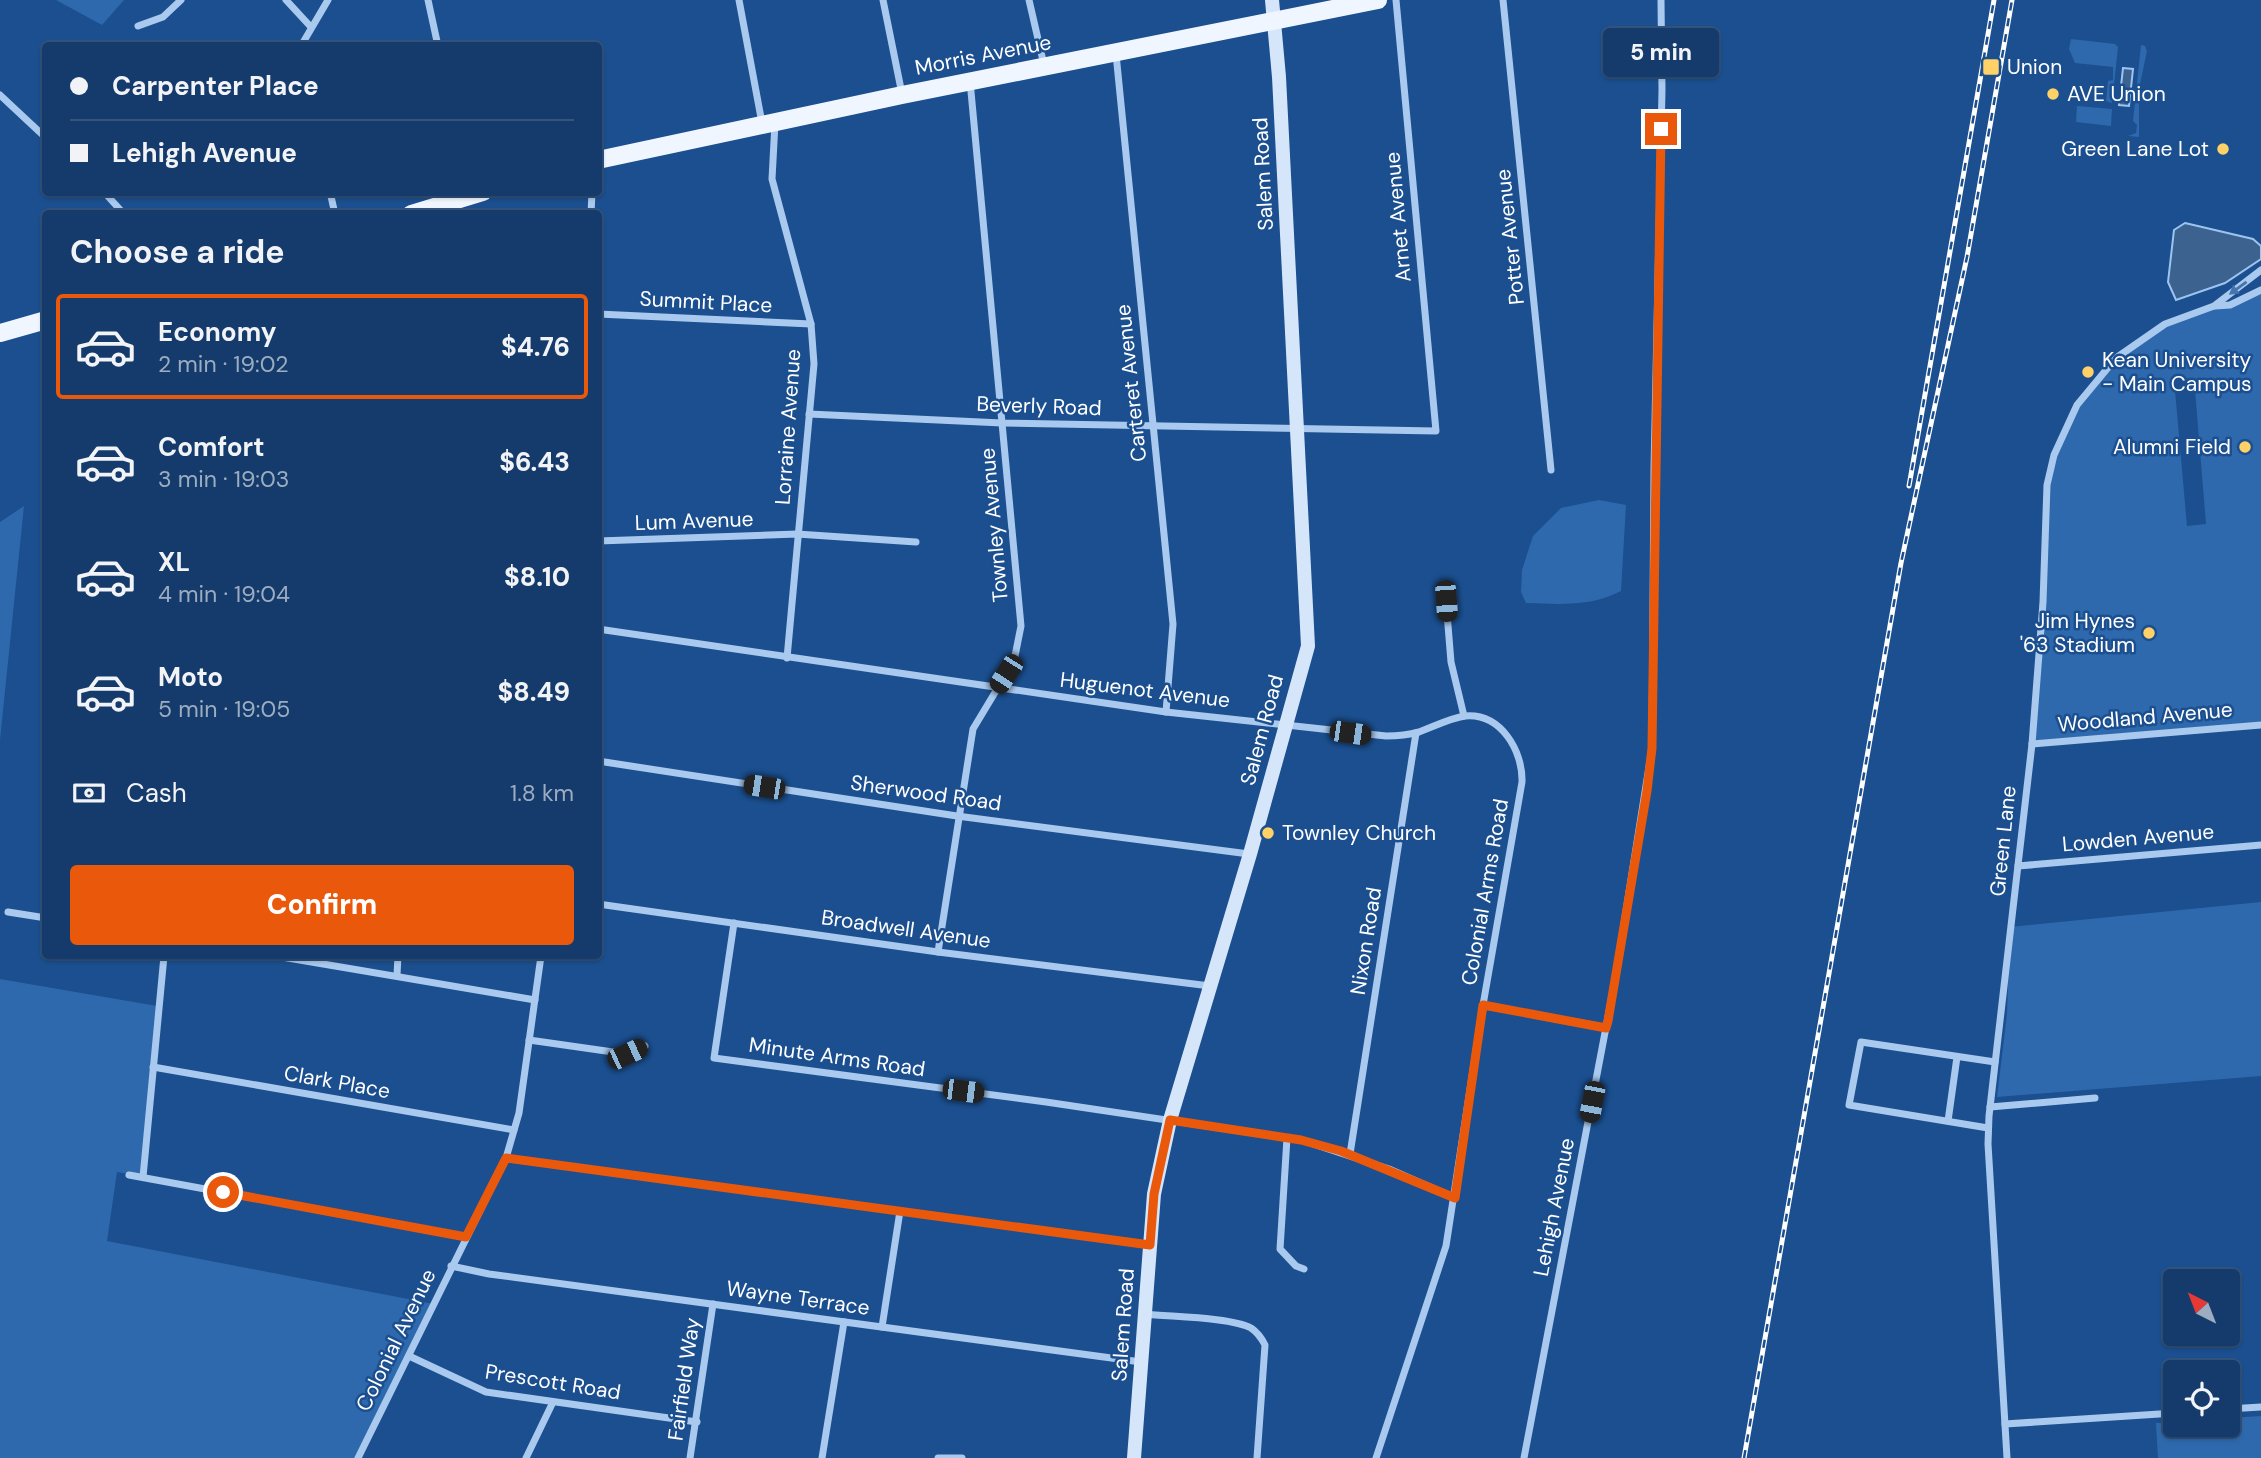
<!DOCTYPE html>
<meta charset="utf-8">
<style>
:root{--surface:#143b6b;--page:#214673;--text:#f1f3f6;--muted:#9dadc1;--line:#33557e;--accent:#ea580c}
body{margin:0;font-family:"DM Sans",sans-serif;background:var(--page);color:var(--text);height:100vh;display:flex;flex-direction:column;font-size:26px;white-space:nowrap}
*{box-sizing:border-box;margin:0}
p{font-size:23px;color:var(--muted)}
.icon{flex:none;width:38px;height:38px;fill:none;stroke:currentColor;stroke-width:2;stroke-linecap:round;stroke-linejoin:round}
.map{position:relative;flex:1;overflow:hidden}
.side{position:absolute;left:42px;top:210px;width:560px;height:749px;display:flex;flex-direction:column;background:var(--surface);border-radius:7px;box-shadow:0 2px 5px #0004,0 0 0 2px var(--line)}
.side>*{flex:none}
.banner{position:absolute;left:42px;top:42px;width:560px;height:154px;border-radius:7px;box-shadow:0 2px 5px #0004,0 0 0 2px var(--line);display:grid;align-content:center;height:154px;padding:0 28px;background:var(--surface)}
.needle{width:46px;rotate:318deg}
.buttons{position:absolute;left:2163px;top:1269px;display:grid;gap:14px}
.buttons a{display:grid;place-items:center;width:77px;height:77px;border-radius:7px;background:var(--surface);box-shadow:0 2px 5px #0004,0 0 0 2px var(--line);font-size:35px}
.end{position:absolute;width:32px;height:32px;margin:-16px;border:9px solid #ea580c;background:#fff;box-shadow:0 0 0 4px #fff}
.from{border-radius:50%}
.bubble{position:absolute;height:49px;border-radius:7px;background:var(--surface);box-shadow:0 2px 5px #0004,0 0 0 2px var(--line);font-size:23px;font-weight:800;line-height:49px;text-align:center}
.car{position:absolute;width:21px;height:42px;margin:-21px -10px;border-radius:9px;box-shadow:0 0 5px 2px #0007;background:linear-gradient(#222 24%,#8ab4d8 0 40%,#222 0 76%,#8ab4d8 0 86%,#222 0)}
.banner b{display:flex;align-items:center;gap:24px;height:66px;font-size:26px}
.banner b+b{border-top:2px solid var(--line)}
.banner i{width:18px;height:18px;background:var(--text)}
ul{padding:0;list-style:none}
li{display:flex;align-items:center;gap:21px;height:105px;margin:0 14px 10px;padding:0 14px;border:4px solid transparent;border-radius:7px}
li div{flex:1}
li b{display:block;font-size:26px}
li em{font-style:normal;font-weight:800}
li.on{border-color:var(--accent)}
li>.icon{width:63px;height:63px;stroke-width:1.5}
h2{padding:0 28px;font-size:32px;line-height:84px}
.pay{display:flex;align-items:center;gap:18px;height:77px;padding:0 28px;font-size:26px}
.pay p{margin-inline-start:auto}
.cta{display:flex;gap:14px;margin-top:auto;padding:14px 28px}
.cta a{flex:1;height:80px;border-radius:7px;background:var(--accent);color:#fff;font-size:28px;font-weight:800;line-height:80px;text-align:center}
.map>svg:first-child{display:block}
.green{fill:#2e69ad;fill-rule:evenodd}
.water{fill:#3c6290;stroke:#9cc4f0;stroke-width:2}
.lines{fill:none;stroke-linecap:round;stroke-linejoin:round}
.street{stroke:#a9c9ee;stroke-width:7}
.secondary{stroke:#d6e6fa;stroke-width:14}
.primary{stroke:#f0f6ff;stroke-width:18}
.rail-casing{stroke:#fff;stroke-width:5}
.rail{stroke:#1b4f8f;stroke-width:2.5;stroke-dasharray:8;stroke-linecap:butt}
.oneway{fill:#4674ac}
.route{stroke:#ea580c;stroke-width:9}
.poi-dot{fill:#ffd166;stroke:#1b4f8f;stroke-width:2.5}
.labels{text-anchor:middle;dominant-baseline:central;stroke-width:5;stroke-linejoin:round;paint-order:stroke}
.street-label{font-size:21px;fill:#fff;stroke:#1b4f8f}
.poi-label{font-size:21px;fill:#fff;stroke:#1b4f8f;text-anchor:start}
</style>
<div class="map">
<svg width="2261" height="1458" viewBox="0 0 2261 1458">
<rect width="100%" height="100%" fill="#1b4f8f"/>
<!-- green -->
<g class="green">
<path d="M56 0H124L102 25Z"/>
<path d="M2071 39 2115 44 2118 47 2112 103 2106 101 2108 81 2113 80V67L2075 63 2069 49Z"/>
<path d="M2141 45 2145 46 2147 51 2139 89V137L2128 136 2136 133 2137 125 2133 121Z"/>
<path d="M2077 106 2112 109 2111 126 2076 122Z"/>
<path d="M2261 290V725L2032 744 2047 485 2068 423 2107 368 2154 330 2214 306 2230 305ZM2194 378 2206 524 2187 526 2174 379Z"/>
<path d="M1599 500 1626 505 1621 591C1591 607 1559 604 1526 603L1521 592 1522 570 1533 536 1561 508Z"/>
<path d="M24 506 0 740V522Z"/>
<path d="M2261 902V1076L1997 1097 2007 1014 2010 927Z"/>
<path d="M0 979 157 1006 142 1176 117 1172 107 1241 434 1304 359 1458H0Z"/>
<path d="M2261 1416V1458H2158L2156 1423 2228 1424V1418Z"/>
</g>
<!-- water -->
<g class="water">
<path d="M2123 68 2133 69 2129 106 2119 105Z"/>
<path d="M2185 223 2253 239 2261 246V259L2225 283 2176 300 2168 282 2174 230Z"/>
</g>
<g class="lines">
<!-- street -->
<g class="street">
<path d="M286 0 310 26"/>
<path d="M428 0 438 46"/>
<path d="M739 0 762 123"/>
<path d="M883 0 902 94"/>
<path d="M1029 0 1044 65"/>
<path d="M1503 0 1551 470"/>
<path d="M138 26 163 17 181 0"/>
<path d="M301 46 328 0"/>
<path d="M1116 54 1173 624 1166 712"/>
<path d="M0 95 46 138"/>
<path d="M775 123 772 179 811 324 814 364 787 658"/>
<path d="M104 192 124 214"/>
<path d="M330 192 335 214"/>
<path d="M591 214 592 192"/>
<path d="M2215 306 2230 305 2261 290"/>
<path d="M598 314 811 324"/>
<path d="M809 414 1002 423 1436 431 1396 0"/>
<path d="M598 541 797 534 916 542"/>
<path d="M1446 601 1451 662 1464 716"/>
<path d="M598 629 1166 712 1386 736C1397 736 1408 735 1419 732 1433 727 1450 718 1465 716 1501 713 1523 751 1522 782L1483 1005 1446 1246 1376 1458"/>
<path d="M2032 744 2261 725"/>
<path d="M598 761 957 816 1249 854"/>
<path d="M2018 866 2261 845"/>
<path d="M598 904 938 952 1210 986"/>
<path d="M8 912 46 918"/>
<path d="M44 917 46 901"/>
<path d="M734 923 714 1058 1046 1102 1301 1140 1389 1169 1455 1198"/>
<path d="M938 952 973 729 1014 661 1021 626 970 81"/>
<path d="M276 956 535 1000"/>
<path d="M397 975 398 956"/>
<path d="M1483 1005 1606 1028"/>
<path d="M529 1040 627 1054 645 1046"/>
<path d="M153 1067 514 1130"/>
<path d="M1990 1107 2095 1098"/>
<path d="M1948 1121 1957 1057"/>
<path d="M1988 1128 1849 1105 1861 1042 1995 1062"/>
<path d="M1287 1138 1280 1249 1296 1266 1304 1269"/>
<path d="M1350 1154 1416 733"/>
<path d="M506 1158 1150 1245"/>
<path d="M129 1175 466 1237"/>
<path d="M143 1177 164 956"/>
<path d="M451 1266 489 1274 1141 1362"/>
<path d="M1145 1314C1170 1317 1230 1317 1251 1328 1257 1332 1262 1339 1265 1345L1257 1458"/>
<path d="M882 1327 900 1211"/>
<path d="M409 1356 486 1392 697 1422"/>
<path d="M2228 1409 2261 1407"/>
<path d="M2005 1424 2175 1413"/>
<path d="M358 1458 506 1158 519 1113 541 956"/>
<path d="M526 1458 553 1402"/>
<path d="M690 1458 713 1304"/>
<path d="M822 1458 844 1322"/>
<path d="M938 1458H962"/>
<path d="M1524 1458 1615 980 1652 748 1654 468 1662 90 1661 0"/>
<path d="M2007 1458 1988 1144 1989 1116 2032 744 2043 602 2047 485 2054 455 2077 405 2116 358 2165 324 2214 306 2261 270"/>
</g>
<!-- secondary -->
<path class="secondary" d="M1134 1458 1154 1194 1170 1120 1250 854 1308 646 1279 77 1272 0"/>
<!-- primary -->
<g class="primary">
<path d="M598 160 902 95 1378 0"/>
<path d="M411 214 483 192"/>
<path d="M0 333 46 320"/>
</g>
<defs>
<g id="rail">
<path d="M1909 486 1994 0"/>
<path d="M1744 1458 1901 563 1967 257 2012 0"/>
</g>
</defs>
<!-- rail casing -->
<use href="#rail" class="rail-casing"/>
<!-- rail -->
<use href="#rail" class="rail"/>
</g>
<!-- one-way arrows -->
<defs><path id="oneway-solid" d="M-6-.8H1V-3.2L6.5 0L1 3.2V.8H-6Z" transform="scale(1.75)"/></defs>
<use class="oneway" href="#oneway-solid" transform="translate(2238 288) rotate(144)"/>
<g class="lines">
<!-- route -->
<path class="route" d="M223 1192 466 1237 506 1158 1150 1245 1154 1194 1170 1120 1301 1140 1341 1151 1455 1198 1483 1005 1606 1028 1608 1021 1647 791 1652 748 1661 129"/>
</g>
<!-- markers -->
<g class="poi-dot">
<rect x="1982" y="58" width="18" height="18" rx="3.5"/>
<circle cx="2053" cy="94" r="7"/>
<circle cx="2223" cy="149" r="7"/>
<circle cx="2088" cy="372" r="7"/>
<circle cx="2245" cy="447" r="7"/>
<circle cx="2149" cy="633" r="7"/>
<circle cx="1268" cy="833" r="7"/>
</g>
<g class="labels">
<!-- street labels -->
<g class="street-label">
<text transform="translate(983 55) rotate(-11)">Morris Avenue</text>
<text transform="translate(1263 174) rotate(-93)">Salem Road</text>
<text transform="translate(1398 217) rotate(-95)">Arnet Avenue</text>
<text transform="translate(1510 237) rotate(-96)">Potter Avenue</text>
<text transform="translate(706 302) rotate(3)">Summit Place</text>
<text transform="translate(1131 383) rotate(-96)">Carteret Avenue</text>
<text transform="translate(1039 406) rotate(2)">Beverly Road</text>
<text transform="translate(788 427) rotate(-86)">Lorraine Avenue</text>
<text transform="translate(694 521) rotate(-2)">Lum Avenue</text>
<text transform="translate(994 525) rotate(-95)">Townley Avenue</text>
<text transform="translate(1145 690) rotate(7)">Huguenot Avenue</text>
<text transform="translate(2145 717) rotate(-5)">Woodland Avenue</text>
<text transform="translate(1262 730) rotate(-75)">Salem Road</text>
<text transform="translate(926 793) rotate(8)">Sherwood Road</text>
<text transform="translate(2138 838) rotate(-5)">Lowden Avenue</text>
<text transform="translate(2003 841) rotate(-84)">Green Lane</text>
<text transform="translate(1485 892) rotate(-80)">Colonial Arms Road</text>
<text transform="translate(906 929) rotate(8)">Broadwell Avenue</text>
<text transform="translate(1366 941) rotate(-81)">Nixon Road</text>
<text transform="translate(837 1057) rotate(8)">Minute Arms Road</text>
<text transform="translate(337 1082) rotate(10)">Clark Place</text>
<text transform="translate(1554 1207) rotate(-79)">Lehigh Avenue</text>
<text transform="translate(798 1298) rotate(8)">Wayne Terrace</text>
<text transform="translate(1123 1325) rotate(-86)">Salem Road</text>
<text transform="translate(396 1340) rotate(-64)">Colonial Avenue</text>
<text transform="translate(684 1379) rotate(-82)">Fairfield Way</text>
<text transform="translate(553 1382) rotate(9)">Prescott Road</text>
</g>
<!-- poi labels -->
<g class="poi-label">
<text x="2007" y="67">Union</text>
<text x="2067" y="94">AVE Union</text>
<text x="2209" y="149" text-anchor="end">Green Lane Lot</text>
<text x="2102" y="360">Kean University<tspan x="2102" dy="24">- Main Campus</tspan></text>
<text x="2231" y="447" text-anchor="end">Alumni Field</text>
<text x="2135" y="621" text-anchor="end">Jim Hynes<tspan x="2135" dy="24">'63 Stadium</tspan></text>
<text x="1282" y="833">Townley Church</text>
</g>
</g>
</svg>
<div class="buttons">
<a><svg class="needle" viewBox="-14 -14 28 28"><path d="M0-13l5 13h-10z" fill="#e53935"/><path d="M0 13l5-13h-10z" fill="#9dadc1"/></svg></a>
<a><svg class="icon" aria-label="locate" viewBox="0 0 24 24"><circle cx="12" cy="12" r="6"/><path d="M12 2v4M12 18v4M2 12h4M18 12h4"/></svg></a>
</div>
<i class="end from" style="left:223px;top:1192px"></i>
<i class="end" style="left:1661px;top:129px"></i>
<div class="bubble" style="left:1603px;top:28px;width:116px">5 min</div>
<i class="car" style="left:1446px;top:601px;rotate:176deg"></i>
<i class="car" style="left:1006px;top:674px;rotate:213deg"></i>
<i class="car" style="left:1350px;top:733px;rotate:98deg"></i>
<i class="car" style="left:764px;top:787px;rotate:279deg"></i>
<i class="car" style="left:627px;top:1054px;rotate:65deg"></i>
<i class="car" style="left:963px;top:1091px;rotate:97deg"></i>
<i class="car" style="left:1592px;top:1102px;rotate:191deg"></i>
<div class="banner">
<b><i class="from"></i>Carpenter Place</b>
<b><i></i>Lehigh Avenue</b>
</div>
<section class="side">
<h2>Choose a ride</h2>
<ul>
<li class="on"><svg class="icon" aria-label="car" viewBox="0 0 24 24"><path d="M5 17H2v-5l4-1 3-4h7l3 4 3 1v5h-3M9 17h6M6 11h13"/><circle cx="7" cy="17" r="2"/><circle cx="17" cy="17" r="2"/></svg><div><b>Economy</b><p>2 min · 19:02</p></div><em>$4.76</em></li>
<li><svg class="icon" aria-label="car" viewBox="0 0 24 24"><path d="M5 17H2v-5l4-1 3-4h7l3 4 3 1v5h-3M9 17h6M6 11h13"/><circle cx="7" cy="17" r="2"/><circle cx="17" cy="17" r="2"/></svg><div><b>Comfort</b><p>3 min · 19:03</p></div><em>$6.43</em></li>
<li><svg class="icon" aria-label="car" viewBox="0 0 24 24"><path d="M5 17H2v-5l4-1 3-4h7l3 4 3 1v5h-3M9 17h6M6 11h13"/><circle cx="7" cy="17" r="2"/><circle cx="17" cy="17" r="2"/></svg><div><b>XL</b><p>4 min · 19:04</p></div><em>$8.10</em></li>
<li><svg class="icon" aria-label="car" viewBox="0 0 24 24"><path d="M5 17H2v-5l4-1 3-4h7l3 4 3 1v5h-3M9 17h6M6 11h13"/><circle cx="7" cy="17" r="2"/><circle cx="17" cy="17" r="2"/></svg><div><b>Moto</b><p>5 min · 19:05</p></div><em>$8.49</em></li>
</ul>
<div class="pay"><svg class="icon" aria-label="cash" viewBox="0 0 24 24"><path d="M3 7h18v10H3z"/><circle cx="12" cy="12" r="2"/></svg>Cash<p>1.8 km</p></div>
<div class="cta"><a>Confirm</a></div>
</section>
</div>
